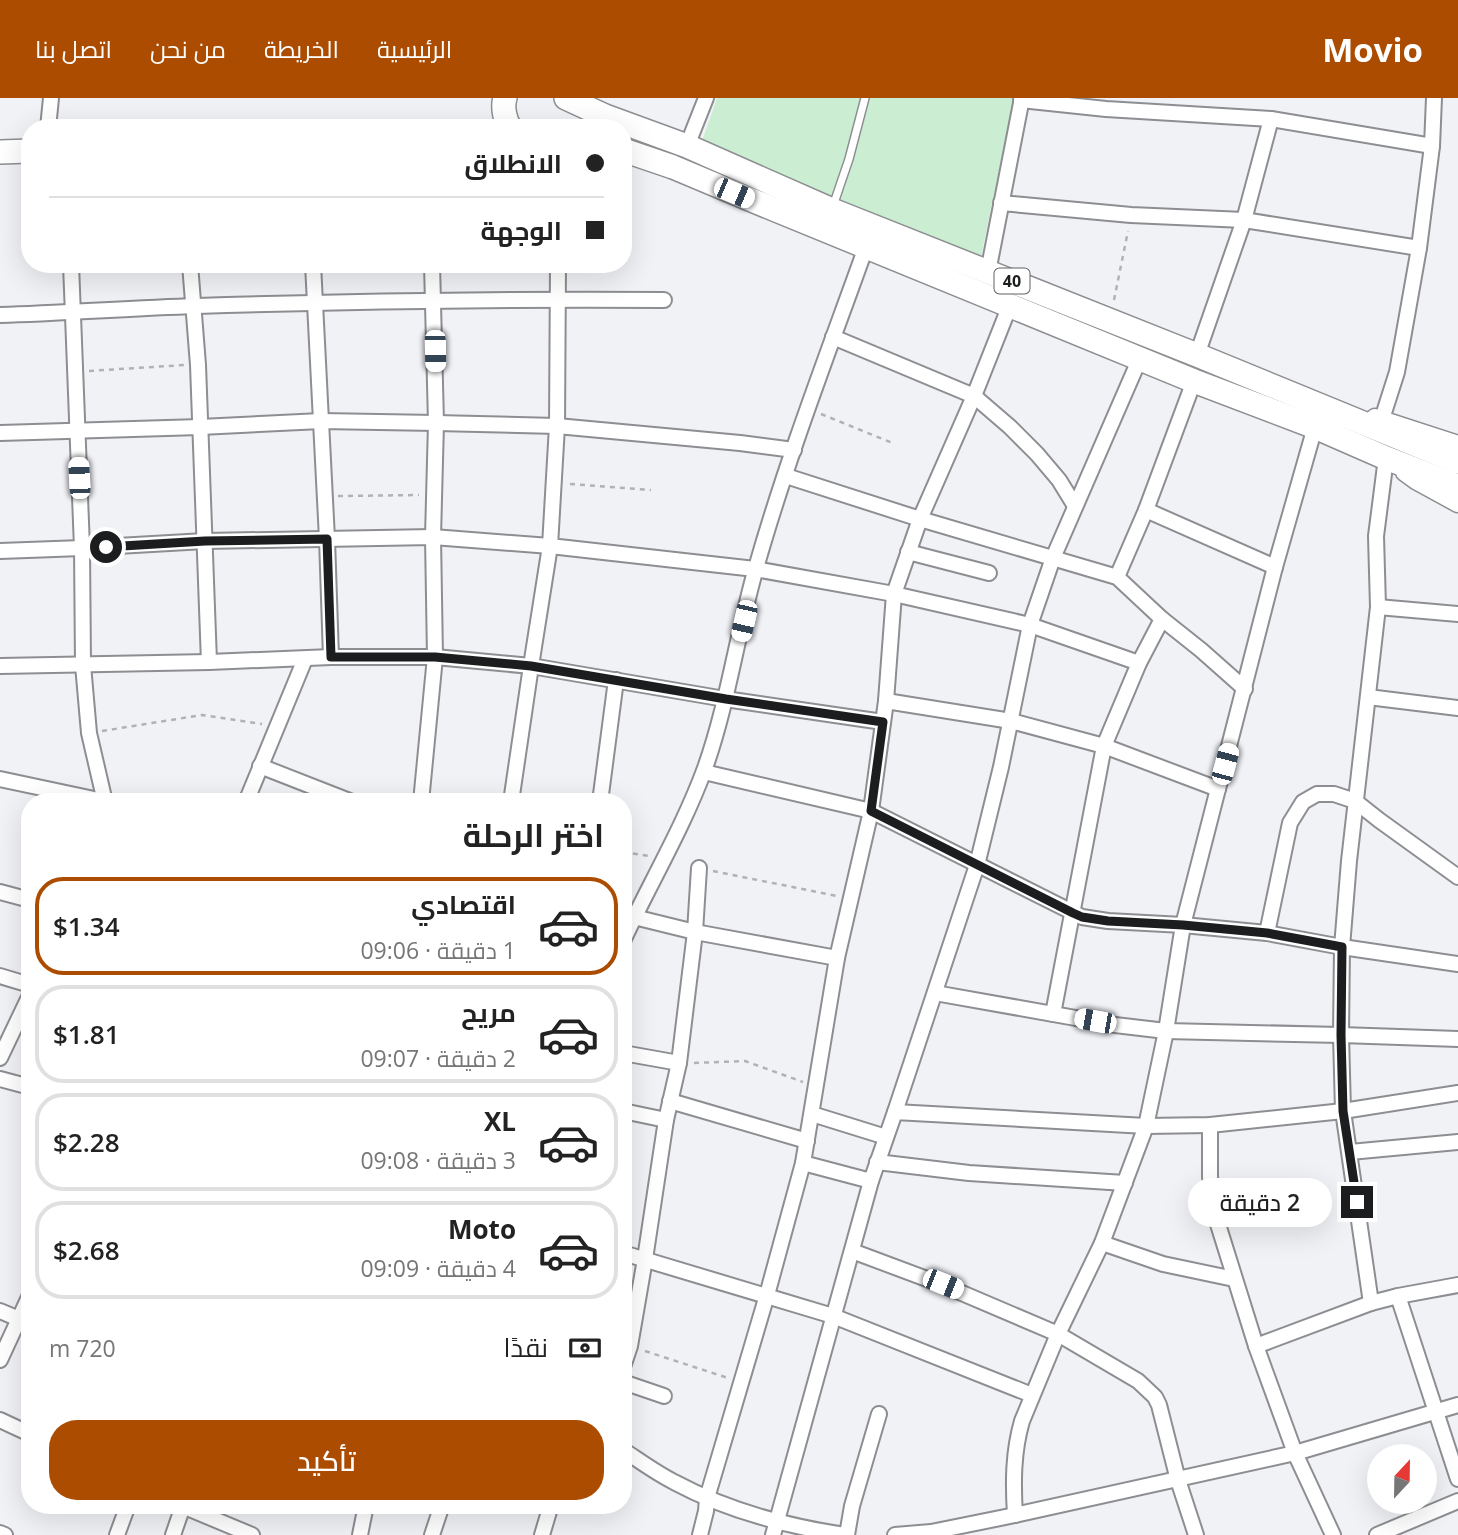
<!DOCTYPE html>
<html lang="ar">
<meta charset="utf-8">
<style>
:root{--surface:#fff;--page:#f2f2f2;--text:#222;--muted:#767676;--line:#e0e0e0;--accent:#ac4c00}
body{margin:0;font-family:"Open Sans",Cairo,sans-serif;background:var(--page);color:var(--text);direction:rtl;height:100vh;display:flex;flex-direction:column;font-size:26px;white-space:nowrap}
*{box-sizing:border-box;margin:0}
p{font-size:23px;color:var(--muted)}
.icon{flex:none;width:38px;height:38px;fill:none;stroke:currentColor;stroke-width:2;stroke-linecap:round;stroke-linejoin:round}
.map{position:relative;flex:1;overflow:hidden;direction:ltr}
.sheet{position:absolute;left:21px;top:695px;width:611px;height:721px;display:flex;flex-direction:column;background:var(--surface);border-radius:28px;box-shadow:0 7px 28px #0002;direction:rtl}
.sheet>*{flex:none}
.banner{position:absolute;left:21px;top:21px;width:611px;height:154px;border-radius:28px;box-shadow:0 7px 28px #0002;direction:rtl;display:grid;align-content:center;height:154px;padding:0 28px;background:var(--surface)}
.needle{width:46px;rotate:22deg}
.controls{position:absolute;left:1367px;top:1346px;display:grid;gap:14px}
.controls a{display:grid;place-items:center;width:70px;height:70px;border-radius:50%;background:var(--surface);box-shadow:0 7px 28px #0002;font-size:35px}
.end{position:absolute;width:32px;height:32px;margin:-16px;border:9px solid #1c1d1e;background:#fff;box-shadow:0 0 0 4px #fff}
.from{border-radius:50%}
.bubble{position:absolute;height:49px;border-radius:24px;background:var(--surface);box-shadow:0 7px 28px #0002;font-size:23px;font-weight:600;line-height:49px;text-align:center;direction:rtl}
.car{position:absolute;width:21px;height:42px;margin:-21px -10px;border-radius:9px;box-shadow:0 0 5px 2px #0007;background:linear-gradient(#fff 24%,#345 0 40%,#fff 0 76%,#345 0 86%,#fff 0)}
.banner b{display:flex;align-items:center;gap:24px;height:66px;font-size:26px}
.banner b+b{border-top:2px solid var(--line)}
.banner i{width:18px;height:18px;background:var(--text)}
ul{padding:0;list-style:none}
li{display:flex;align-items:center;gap:21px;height:98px;margin:0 14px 10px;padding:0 14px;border:4px solid var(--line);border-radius:28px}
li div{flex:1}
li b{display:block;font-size:26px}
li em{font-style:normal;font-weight:600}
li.active{border-color:var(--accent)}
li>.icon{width:63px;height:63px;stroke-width:1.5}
h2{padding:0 28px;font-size:32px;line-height:84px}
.pay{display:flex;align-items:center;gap:18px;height:77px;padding:0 28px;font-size:26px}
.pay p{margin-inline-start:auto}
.action{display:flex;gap:14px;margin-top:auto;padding:14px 28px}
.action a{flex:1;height:80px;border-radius:28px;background:var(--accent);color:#fff;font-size:28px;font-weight:600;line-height:80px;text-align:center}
header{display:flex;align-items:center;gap:42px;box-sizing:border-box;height:98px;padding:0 35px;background:var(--accent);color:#fff}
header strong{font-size:33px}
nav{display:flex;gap:38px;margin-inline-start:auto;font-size:24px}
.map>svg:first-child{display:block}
.park{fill:#cbedd1}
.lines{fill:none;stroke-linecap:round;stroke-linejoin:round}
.service-casing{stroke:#8d8e92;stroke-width:10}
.minor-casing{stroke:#8d8e92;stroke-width:18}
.tertiary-casing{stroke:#8d8e92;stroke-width:21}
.trunk-casing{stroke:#8d8e92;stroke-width:26}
.path{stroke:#b1b2b5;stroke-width:2.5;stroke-dasharray:5 5;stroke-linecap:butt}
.service{stroke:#fff;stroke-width:7}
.minor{stroke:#fff;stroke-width:14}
.tertiary{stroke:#fff;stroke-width:18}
.trunk{stroke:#fff;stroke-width:23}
.route{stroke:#1c1d1e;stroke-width:9}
.labels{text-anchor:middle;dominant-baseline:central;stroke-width:6;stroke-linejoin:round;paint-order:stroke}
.shield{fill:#fff;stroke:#606162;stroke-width:2}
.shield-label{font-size:16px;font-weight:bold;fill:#1c1d1e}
</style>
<header>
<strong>Movio</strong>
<nav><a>الرئيسية</a><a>الخريطة</a><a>من نحن</a><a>اتصل بنا</a></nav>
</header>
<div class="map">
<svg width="1458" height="1437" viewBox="0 0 1458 1437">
<rect width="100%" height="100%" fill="#f1f2f6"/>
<!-- park -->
<path class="park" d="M717 0H1014L981 158 701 46Z"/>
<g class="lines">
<defs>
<path id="service" d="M833 108 849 61 865 0"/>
<g id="minor">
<path d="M1021 2 1106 11 1271 21 1432 48"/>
<path d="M48 30 51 0"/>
<path d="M687 48 706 0"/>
<path d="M1001 105 1131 117 1244 122 1419 150"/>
<path d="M71 166 82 450 83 567 89 635 105 704"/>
<path d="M190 166 198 267 209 564"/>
<path d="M313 166 327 441 331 559"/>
<path d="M988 174 1022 0"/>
<path d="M0 217C66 215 131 210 197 208 352 203 509 201 664 202"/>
<path d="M833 239 974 298 1010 329 1037 356 1059 382 1075 408"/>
<path d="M1197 257 1244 122 1271 21"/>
<path d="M1382 321 1397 274 1419 150 1432 48 1434 0"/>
<path d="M0 335 200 329 321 323 436 325 557 328 740 345 794 352"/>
<path d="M786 378 920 421 1117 479 1162 521 1201 552 1245 591"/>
<path d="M1146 412 1275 469"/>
<path d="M0 453 82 450 205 443 433 439 550 448 755 471 894 496 1030 527 1139 565"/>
<path d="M908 454 989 475"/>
<path d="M1117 479 1146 412 1194 283"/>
<path d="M1378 509 1458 516"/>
<path d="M0 568 209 564 331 559H435L531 568 725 601 883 624"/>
<path d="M1368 599 1458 610"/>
<path d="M886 603 1011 623 1104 648 1218 691"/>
<path d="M260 668 352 704"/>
<path d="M704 674 871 713 1082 819 1108 823 1183 827 1267 835 1342 849 1458 866"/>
<path d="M0 681 108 704"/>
<path d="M246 704 305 561"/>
<path d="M421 704 435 559 433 439 436 325 432 166"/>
<path d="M511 704 531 568 550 448 557 328 558 166"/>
<path d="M600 704 616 582"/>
<path d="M0 794 30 802"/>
<path d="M623 814 634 819 695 834 837 860"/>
<path d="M1267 835 1290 725 1303 704 1317 696H1334L1355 703 1379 722 1458 779"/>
<path d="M623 843C650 785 683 730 705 670 728 605 737 536 756 470 787 361 828 255 866 149"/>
<path d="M0 878 30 887"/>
<path d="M935 895 1115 927 1166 933 1341 937 1458 941"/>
<path d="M1053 916 1104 648 1139 565 1162 521"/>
<path d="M623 955 679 965"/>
<path d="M0 960 30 897"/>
<path d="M0 981 30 989"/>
<path d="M670 1003 807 1043"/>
<path d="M623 1013 666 1022"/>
<path d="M895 1014 977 767 1001 669 1030 527 1053 460 1140 260"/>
<path d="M812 1016 886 1039"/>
<path d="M1210 1027V1079L1217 1123 1256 1248 1295 1355 1333 1437"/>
<path d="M1350 1054 1458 1044"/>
<path d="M877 1064 969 1075 1125 1085"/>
<path d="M803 1065 871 1083"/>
<path d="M1102 1145 1163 1166 1234 1181"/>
<path d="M852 1153 943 1187 1058 1236 1138 1283 1155 1299 1159 1307 1178 1382 1196 1437"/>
<path d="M623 1155 833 1218 1032 1297"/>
<path d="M1398 1198 1458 1381"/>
<path d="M1371 1205 1343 1013 1341 937 1342 849 1349 763 1378 509 1376 438 1386 360"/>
<path d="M0 1213 19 1221"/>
<path d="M1256 1248 1371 1205 1398 1198 1458 1187"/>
<path d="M0 1262 30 1197"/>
<path d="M623 1269 630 1248 645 1161 666 1022 679 965 695 834 699 770"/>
<path d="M623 1284 664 1298"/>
<path d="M0 1322 30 1336"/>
<path d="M623 1352C640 1363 656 1375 674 1384 728 1413 785 1428 845 1437"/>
<path d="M180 1407 252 1437"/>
<path d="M1015 1417C1013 1385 1013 1354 1022 1323L1058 1236 1102 1145 1146 1028 1166 933 1183 827 1275 469 1315 329"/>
<path d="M0 1435 5 1437"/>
<path d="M117 1437 128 1407"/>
<path d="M173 1437 183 1408"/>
<path d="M360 1437 366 1407"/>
<path d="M432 1437 442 1407"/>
<path d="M542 1437 551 1407"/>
<path d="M700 1437 706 1413 707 1400 767 1197 803 1065 837 860 871 713 886 603 894 496 920 421 974 298 1010 207"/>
<path d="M773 1437 871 1083 895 1014 1146 1028 1210 1027 1343 1013 1458 995"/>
<path d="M847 1437 852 1408 879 1316"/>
<path d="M895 1437 931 1434 1015 1417 1295 1355 1458 1307"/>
<path d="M1377 1437 1458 1403"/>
</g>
<g id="tertiary">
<path d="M1375 320 1458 347"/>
<path d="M1405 374 1416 382 1458 405"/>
</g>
<g id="trunk">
<path d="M505 0C502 9 505 22 510 30"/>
<path d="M566 0 605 18 687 48 832 112 1197 257 1458 364"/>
<path d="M623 52 673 69 754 103 1194 283 1315 329 1386 360 1458 388"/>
<path d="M0 54 30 53"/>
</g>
</defs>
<!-- service casing -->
<use href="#service" class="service-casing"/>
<!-- minor casing -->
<use href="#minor" class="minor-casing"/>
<!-- tertiary casing -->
<use href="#tertiary" class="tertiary-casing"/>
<!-- trunk casing -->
<use href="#trunk" class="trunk-casing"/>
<!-- path -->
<g class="path">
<path d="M24 150 30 149"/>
<path d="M1114 202 1128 133"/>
<path d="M89 273 184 267"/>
<path d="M821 316 895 346"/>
<path d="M570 386 651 392"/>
<path d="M338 398 419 397"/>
<path d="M102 633 202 617 262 626"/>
<path d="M623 754 649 758"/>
<path d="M713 773 837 798"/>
<path d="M694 965 745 963 803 984"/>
<path d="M645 1253 728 1280"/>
</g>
<!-- service -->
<use href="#service" class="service"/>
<!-- minor -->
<use href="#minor" class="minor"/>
<!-- tertiary -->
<use href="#tertiary" class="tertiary"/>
<!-- trunk -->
<use href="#trunk" class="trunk"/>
</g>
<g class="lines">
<!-- route -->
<path class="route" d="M106 449 205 443 327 441 331 559H435L531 568 726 601 883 624 871 713 1073 815 1082 819 1108 823 1183 827 1267 835 1342 849 1341 937 1343 1013 1357 1104"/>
</g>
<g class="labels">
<!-- shield labels -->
<rect class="shield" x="994.5" y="170.5" width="35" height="25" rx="5"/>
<g class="shield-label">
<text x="1012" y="183">40</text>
</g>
</g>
</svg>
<div class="controls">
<a><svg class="needle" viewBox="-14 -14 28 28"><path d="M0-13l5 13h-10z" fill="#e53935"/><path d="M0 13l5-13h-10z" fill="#767676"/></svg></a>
</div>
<i class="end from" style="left:106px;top:449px"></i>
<i class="end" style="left:1357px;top:1104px"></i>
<div class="bubble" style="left:1188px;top:1080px;width:144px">2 دقيقة</div>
<i class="car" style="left:734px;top:95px;rotate:113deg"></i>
<i class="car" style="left:435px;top:253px;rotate:179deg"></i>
<i class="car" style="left:79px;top:380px;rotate:357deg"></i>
<i class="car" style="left:744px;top:523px;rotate:193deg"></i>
<i class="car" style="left:1225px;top:666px;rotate:15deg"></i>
<i class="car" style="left:1095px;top:923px;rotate:280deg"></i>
<i class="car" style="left:943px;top:1186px;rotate:112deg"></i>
<div class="banner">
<b><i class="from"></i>الانطلاق</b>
<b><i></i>الوجهة</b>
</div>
<section class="sheet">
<h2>اختر الرحلة</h2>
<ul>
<li class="active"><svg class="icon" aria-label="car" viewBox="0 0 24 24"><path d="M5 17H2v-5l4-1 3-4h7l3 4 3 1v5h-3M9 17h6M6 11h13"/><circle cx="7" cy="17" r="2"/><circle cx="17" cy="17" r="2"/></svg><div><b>اقتصادي</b><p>1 دقيقة · 09:06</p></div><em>$1.34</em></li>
<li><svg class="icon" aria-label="car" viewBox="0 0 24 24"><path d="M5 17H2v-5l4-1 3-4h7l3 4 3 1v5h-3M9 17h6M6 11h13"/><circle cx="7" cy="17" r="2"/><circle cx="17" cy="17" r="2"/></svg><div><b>مريح</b><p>2 دقيقة · 09:07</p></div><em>$1.81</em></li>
<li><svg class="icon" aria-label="car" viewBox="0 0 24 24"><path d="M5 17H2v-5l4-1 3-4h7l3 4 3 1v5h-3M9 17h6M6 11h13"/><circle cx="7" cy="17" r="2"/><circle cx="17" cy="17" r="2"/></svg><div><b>XL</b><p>3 دقيقة · 09:08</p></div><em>$2.28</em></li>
<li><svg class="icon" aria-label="car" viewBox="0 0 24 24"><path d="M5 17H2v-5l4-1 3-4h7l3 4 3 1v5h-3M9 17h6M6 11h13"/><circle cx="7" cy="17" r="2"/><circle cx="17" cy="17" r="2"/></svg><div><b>Moto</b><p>4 دقيقة · 09:09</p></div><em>$2.68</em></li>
</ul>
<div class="pay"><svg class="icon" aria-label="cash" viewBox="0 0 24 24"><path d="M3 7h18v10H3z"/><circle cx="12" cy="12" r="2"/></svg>نقدًا<p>720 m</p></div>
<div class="action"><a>تأكيد</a></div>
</section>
</div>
